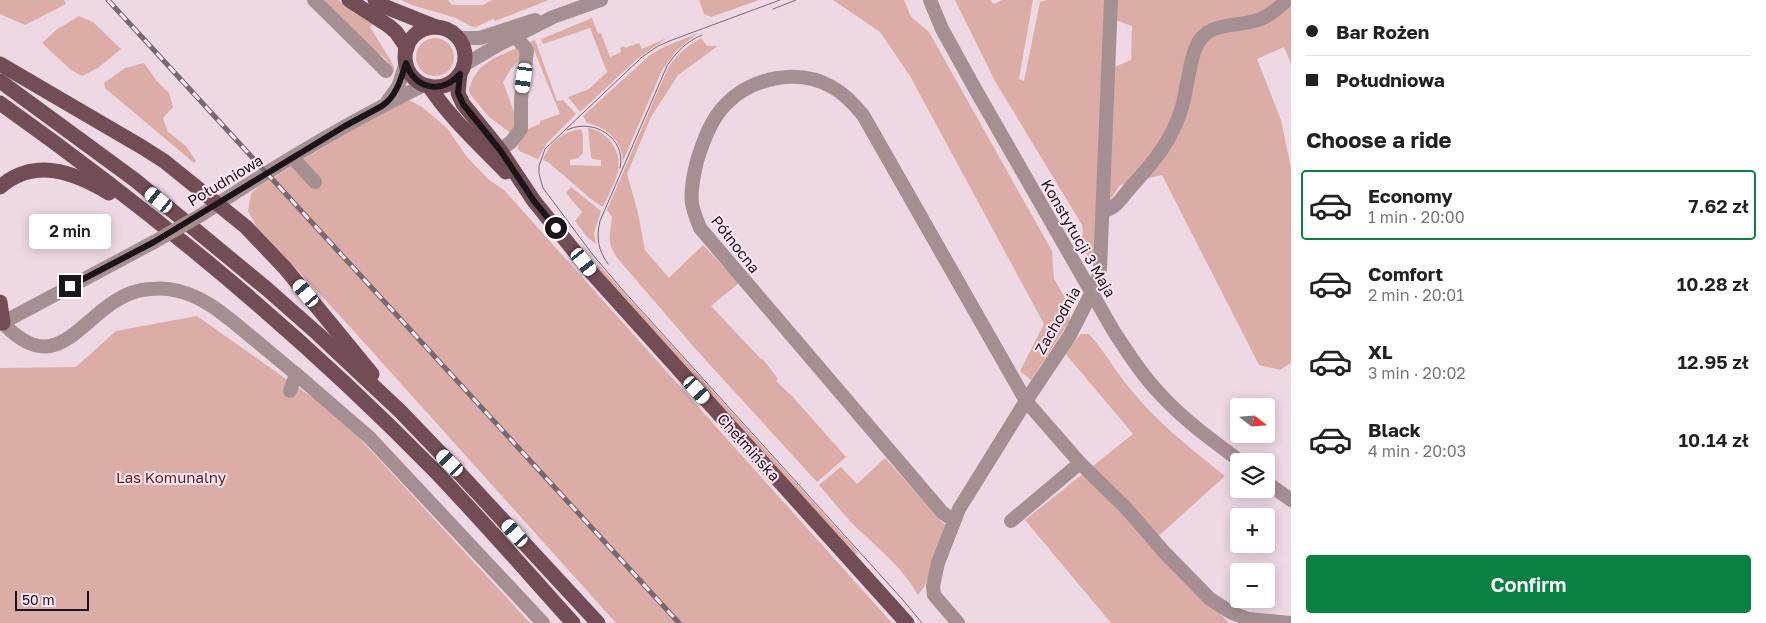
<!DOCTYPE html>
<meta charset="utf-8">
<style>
:root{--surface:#fff;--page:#f2f2f2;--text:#222;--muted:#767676;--line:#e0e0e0;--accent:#0b8043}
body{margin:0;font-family:"Golos Text",sans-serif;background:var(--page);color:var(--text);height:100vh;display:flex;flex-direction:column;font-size:19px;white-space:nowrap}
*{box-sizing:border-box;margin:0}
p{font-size:16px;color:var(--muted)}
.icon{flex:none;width:28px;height:28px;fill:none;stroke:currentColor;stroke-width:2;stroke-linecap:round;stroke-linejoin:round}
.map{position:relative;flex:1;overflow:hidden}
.sheet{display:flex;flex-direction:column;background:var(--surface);width:475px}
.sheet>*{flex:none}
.guide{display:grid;align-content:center;height:110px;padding:0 15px;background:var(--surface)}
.needle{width:32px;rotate:107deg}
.controls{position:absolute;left:1230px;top:398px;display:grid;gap:10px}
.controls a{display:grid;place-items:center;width:45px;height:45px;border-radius:5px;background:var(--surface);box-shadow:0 2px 12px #0003;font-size:25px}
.scale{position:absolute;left:15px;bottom:12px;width:74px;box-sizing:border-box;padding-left:5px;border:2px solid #1b1418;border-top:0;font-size:14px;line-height:18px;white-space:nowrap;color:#1b1418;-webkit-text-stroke:4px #fbe6f1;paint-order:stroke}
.end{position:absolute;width:22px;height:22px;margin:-11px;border:6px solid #1b1418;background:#fff;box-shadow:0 0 0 2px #fff}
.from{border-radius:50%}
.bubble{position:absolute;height:35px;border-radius:5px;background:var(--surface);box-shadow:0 2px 12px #0003;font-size:16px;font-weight:600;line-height:35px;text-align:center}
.car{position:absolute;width:15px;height:30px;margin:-15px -8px;border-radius:6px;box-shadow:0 0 4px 1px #0007;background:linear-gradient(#fff 24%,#345 0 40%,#fff 0 76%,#345 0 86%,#fff 0)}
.guide b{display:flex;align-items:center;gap:18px;height:48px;font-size:19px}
.guide b+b{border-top:1px solid var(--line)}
.guide i{width:12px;height:12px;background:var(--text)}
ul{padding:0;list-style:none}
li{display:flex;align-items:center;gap:15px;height:70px;margin:0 10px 8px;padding:0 5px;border:2px solid transparent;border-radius:5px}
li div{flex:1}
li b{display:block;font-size:19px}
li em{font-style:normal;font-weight:600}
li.current{border-color:var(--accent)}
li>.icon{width:45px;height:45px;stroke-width:1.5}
h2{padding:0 15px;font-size:22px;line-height:60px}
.button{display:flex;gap:10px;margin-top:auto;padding:10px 15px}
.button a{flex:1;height:58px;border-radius:5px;background:var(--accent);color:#fff;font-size:20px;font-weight:600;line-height:58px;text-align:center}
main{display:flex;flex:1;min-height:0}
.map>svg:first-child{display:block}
.green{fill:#dcada6}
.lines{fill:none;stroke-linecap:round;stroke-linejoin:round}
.minor{stroke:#a68f93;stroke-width:14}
.major{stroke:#734d55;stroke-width:15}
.tram{stroke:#776971;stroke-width:1}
.rail-casing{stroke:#776971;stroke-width:5}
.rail{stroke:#fbe6f1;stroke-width:3;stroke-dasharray:9;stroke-linecap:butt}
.minor-bridge{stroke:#a68f93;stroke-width:14}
.route{stroke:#1b1418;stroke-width:6}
.labels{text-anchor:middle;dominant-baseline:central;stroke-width:4;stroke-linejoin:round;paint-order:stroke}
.street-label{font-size:15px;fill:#1b1418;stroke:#fbe6f1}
.park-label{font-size:15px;fill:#5d201a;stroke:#fbe6f1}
</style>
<main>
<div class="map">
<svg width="1291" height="623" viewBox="0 0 1291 623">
<rect width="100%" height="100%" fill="#eed8e4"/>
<!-- green -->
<g class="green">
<path d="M0 0H64L66 4 25 25 0 14Z"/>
<path d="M318 0H338L353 12 373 24 370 27 391 61 394 67V72L391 73C391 60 382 55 371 50Z"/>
<path d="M401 0H448L452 5H483L492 0H549L495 21 493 19 476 27 470 26 456 18 412 5Z"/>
<path d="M699 0H759L711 17 704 14Z"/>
<path d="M833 0H904L911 17 929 32 1052 251 1054 279 1071 308 1069 322 1031 380 1020 371 1044 324 910 76 880 32Z"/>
<path d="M955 0H991L993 4 1003 0H1033L1019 79 1024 81 1040 2 1048 0H1106L1094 257 1089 261 1081 241 1083 234 1082 225 995 81Z"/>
<path d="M1116 0H1291V64L1284 47 1257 59 1281 120 1291 168V363L1280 370 1259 365 1162 175 1120 185 1108 203 1112 68 1131 60 1132 26 1115 20Z"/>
<path d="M79 16 93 22 121 49 98 68 82 76 71 70 42 43 56 30Z"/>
<path d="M592 18 598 34 601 33 610 57 621 52 620 48 624 46 625 48 639 43 642 49 667 38 637 59 580 112 568 97 589 89 607 72 590 28 543 44 541 39Z"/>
<path d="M698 33 677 50 662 70 623 161C622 140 606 127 587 123L583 116 650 55 664 47Z"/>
<circle cx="435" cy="57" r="19"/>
<path d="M701 38 707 46H718L678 75 651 117 627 174 638 213 645 250 669 278 703 245 739 283 711 306 762 360 763 359 778 379 776 381 792 396 846 457 817 482 700 354 618 259C606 242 610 237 612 217L607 210 666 72C674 56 686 47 701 38Z"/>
<path d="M535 40 557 101 563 100 576 114 547 143 538 159 519 151C515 144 521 134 528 129 531 127 536 126 540 124V121L560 114 534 50 528 43Z"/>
<path d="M519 47 521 58 510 70 503 82 517 120 512 134 489 117 470 94 469 89 473 78 480 68 494 58Z"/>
<path d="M144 63 156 80 169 93 173 107 163 118 168 132 186 146 196 161 194 163 105 88 104 83 125 68Z"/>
<path d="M405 98 422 107 447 128 467 157 488 179 504 190 892 623H616L342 318 257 227 248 211 251 194 259 186Z"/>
<path d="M588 128C608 131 622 151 618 171 615 183 608 196 603 207L591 199 548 162 543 160C549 143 563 131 581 129L583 135V153L578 158 570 160V165L601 166V160L593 159 591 157Z"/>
<path d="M571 187 601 211 594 233 596 244 587 237 575 221 582 212 566 193Z"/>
<path d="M599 265 858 552 855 555 596 268Z"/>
<path d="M197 316 340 417 530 623H0V368L76 367 116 331Z"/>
<path d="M1081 334H1089C1105 352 1116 372 1131 390 1158 423 1192 450 1225 476L1152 542 1229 623H1111L1025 520 1133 434 1065 353Z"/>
<path d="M885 458 946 526 947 531 924 587 918 595C904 570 881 550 861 532 846 518 833 501 819 485L841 467 857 484Z"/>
</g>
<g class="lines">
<!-- minor -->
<g class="minor">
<path d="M314 0 386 71"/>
<path d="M930 0 942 29 974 87 1113 330C1128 353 1142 375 1161 395 1184 420 1213 441 1240 461"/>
<path d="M458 38H480L535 20"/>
<path d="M464 65 498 45 553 17 601 0"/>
<path d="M387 102 398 87 406 63"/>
<path d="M500 150 511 142 521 129V98L527 51 524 46 515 37"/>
<path d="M293 158 315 182"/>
<path d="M1103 211C1116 209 1122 197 1131 187 1153 163 1173 139 1182 107 1187 89 1189 64 1196 47 1206 22 1233 27 1255 21 1267 18 1278 8 1287 0"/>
<path d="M201 215C272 168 348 122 424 85"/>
<path d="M3 323C60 384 82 309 134 292 143 289 158 288 168 289 201 293 225 315 249 335 265 348 280 361 296 374L290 391"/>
<path d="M0 324 154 242"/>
<path d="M296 374 369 437 543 623"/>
<path d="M1266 482 1291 500"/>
<path d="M954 521 942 512 700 228C697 220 693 211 692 203 690 190 694 174 697 161 703 141 711 119 726 104 753 77 798 68 832 87 845 94 854 104 863 115L1026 401 1080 463 1126 508 1165 553 1210 599 1232 613 1248 619 1291 623"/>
<path d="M1011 521 1080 463"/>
<path d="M958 623 934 595 933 586 938 563 959 509 1026 401 1070 335 1097 282 1100 269 1111 0"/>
</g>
<!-- major -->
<g class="major">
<path d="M349 0 389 26 396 32 407 48"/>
<path d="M375 0 386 7 436 27"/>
<circle cx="435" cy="57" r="30"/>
<path d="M0 64 142 147 164 161 246 227 285 268 372 374"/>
<path d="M460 74 458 93 463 104 500 150 534 201 592 273 907 623"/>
<path d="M0 81 135 180 267 289 318 334 400 411 450 463 598 623"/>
<path d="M429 86C449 117 481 146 506 172"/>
<path d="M0 103C155 213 302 335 434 470 482 520 527 572 573 623"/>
<path d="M0 187C35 157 74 172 109 193"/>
<path d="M0 302 3 323"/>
</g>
<!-- tram -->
<g class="tram">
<path d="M780 0 672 40 658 46 642 57 545 149 539 166V174L543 188 593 255 621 288 903 600 922 623"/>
<path d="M773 9 796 0"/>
<path d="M567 130C593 117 627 138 620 168"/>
<path d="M608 264C598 250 596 237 600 221L667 66C676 52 687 41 702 35"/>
</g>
<defs>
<path id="rail" d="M108 0 679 623"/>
</defs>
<!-- rail casing -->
<use href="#rail" class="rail-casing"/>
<!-- rail -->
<use href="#rail" class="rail"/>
<!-- minor-bridge -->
<path class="minor-bridge" d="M154 242 201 215"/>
</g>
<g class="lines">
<!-- route -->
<path class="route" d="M70 286 154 242 345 126 382 106C397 96 401 78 406 63 415 89 441 95 460 74L458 93 463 104 500 150 534 201 556 228"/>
</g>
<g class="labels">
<!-- street labels -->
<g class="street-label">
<text transform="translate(225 180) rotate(-31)">Południowa</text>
<text transform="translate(1079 238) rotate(60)">Konstytucji 3 Maja</text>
<text transform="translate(736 244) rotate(52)">Północna</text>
<text transform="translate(1057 320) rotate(-60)">Zachodnia</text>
<text transform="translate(749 447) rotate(48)">Chełmińska</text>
</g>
<!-- park labels -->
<g class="park-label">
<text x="171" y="477">Las Komunalny</text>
</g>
</g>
</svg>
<div class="controls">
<a><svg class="needle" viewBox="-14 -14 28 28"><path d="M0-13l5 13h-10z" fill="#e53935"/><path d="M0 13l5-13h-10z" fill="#767676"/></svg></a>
<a><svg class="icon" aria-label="layers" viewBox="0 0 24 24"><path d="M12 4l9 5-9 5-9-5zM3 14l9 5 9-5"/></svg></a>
<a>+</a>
<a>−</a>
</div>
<div class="scale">50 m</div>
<i class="end from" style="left:556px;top:228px"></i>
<i class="end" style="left:70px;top:286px"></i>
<div class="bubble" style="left:29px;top:214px;width:82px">2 min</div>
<i class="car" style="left:524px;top:78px;rotate:188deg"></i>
<i class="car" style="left:159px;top:200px;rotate:309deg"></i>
<i class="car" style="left:584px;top:262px;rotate:141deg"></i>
<i class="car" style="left:306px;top:293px;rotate:320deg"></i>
<i class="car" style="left:697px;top:390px;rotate:138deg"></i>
<i class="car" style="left:450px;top:463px;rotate:315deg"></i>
<i class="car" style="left:515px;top:533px;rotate:318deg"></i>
</div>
<section class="sheet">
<div class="guide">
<b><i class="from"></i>Bar Rożen</b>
<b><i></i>Południowa</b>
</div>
<h2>Choose a ride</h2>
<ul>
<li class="current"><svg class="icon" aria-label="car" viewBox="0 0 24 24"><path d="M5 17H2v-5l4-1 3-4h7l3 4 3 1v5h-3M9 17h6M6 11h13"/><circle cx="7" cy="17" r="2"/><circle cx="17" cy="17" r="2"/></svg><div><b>Economy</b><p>1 min · 20:00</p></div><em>7.62 zł</em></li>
<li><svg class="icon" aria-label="car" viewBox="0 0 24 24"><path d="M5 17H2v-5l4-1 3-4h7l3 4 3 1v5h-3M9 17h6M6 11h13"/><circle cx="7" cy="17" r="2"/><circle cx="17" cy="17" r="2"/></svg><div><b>Comfort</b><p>2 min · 20:01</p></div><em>10.28 zł</em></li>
<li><svg class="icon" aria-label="car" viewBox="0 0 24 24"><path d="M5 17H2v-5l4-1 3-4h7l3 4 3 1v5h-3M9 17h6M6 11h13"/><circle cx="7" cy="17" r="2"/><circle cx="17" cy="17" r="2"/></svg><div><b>XL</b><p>3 min · 20:02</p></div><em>12.95 zł</em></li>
<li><svg class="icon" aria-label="car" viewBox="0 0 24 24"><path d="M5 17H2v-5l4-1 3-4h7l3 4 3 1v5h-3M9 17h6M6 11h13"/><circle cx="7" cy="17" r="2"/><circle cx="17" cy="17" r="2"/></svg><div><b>Black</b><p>4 min · 20:03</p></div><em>10.14 zł</em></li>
</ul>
<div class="button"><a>Confirm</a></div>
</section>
</main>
